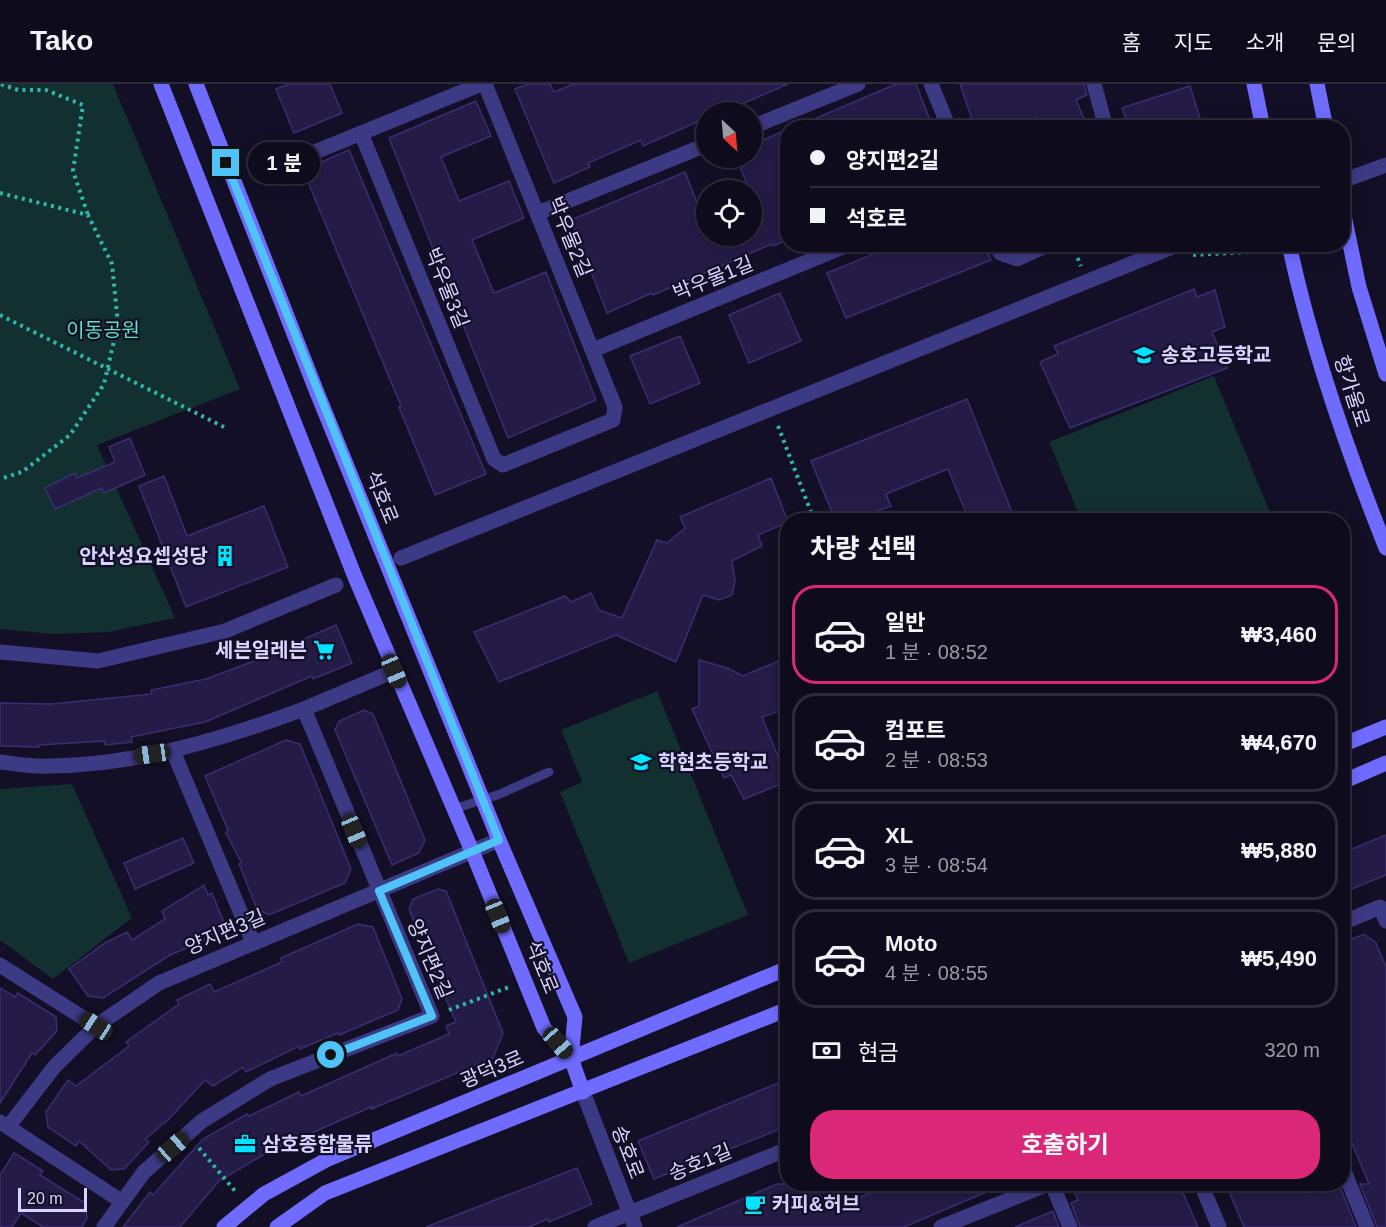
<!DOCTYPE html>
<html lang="ko">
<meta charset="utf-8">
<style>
:root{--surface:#0e0b1c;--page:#171425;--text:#f1f3f6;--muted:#9b9ba3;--line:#2e2b3b;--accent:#db2777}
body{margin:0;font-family:Helvetica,"Noto Sans KR",sans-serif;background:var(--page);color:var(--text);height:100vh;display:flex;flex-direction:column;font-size:22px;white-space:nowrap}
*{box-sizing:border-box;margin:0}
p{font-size:20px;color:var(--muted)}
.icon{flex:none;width:33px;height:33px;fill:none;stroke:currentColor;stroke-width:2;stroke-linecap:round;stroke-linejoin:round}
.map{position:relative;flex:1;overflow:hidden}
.panel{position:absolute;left:780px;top:429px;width:570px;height:678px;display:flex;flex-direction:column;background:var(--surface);border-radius:24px;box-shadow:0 3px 15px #0003,0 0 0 2px var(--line)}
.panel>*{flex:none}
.hud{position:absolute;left:780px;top:36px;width:570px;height:132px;border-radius:24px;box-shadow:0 3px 15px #0003,0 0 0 2px var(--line);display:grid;align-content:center;height:132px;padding:0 30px;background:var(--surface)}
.needle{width:39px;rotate:154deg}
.tools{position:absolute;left:696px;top:18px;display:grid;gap:12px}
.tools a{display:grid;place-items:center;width:66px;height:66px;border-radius:50%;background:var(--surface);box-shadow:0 3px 15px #0003,0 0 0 2px var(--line);font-size:30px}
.scale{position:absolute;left:18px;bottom:15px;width:69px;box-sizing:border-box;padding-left:6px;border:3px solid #d9d4ff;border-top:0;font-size:16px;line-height:21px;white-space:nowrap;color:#d9d4ff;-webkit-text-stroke:4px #130f26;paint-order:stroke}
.end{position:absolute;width:27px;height:27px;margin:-14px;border:8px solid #4fc3f7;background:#111;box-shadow:0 0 0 3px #111}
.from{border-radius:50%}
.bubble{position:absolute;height:42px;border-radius:21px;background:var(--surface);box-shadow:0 3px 15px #0003,0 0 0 2px var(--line);font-size:20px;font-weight:700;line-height:42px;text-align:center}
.car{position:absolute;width:18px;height:36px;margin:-18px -9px;border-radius:8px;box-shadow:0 0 4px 2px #0007;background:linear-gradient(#222 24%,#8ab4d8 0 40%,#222 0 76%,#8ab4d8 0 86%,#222 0)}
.hud b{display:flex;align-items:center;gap:21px;height:57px;font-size:22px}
.hud b+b{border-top:2px solid var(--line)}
.hud i{width:15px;height:15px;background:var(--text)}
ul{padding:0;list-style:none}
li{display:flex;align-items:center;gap:18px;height:99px;margin:0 12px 9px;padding:0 18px;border:3px solid var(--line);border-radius:24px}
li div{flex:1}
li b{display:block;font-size:22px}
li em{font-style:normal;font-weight:700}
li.on{border-color:var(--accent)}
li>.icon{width:54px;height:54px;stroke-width:1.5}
h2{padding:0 30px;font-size:27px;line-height:72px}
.pay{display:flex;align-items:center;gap:15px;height:66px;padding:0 30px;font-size:22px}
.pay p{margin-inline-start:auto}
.primary-button{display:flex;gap:12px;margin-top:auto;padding:12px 30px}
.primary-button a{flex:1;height:69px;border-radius:24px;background:var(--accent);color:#fff;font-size:24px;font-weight:700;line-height:69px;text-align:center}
header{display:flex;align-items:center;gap:36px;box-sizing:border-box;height:84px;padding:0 30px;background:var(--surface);border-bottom:2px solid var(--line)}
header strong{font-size:28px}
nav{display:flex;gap:33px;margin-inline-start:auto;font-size:21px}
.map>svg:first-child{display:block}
.green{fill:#12302f}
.building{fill:#241b47;stroke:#3b2d73;stroke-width:1.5}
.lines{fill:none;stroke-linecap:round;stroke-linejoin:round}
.path{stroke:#2fb8b0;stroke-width:4;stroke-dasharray:3 4.5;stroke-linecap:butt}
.service{stroke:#3d3a85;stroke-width:9}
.pedestrian{stroke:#3d3a85;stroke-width:15}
.minor{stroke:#3d3a85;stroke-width:15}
.tertiary{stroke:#3d3a85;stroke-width:15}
.secondary{stroke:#6f6bff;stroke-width:15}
.route{stroke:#4fc3f7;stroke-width:8}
.labels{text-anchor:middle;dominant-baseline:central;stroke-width:4.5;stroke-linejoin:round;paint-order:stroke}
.street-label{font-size:20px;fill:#d9d4ff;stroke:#130f26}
.park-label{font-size:20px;fill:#5fe0c0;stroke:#130f26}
.poi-label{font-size:20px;font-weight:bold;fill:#d9d4ff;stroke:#130f26;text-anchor:start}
</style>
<header>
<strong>Tako</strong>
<nav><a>홈</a><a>지도</a><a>소개</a><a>문의</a></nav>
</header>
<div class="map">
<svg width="1386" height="1143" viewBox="0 0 1386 1143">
<rect width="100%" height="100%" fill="#130f26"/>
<!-- green -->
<g class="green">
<path d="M0 0H113L240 305 97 361 175 534 108 548 53 550 0 545Z"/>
<path d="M1214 292 1273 436H1081L1049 358Z"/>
<path d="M657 607 748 831 629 879 560 708 582 698 561 646Z"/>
<path d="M72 700 132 834 53 895 0 856V705Z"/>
</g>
<!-- building -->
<g class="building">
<path d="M289 0H330L342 29 294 49 276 5Z"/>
<path d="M528 0H550L554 8 574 0H788L723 28H706V34L643 62 641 56 588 79 590 83 554 99 515 5Z"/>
<path d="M896 0H916L933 44H793Z"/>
<path d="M960 0H1084L1087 11 1076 16 1088 44H1039L1036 34 1014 44H975Z"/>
<path d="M1190 2 1203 44H1129L1122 24Z"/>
<path d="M476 17 491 52 441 73 459 117 509 97 524 134 472 156 494 209 546 188 596 316 508 354 389 54Z"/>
<path d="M788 45V156L773 162 772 160 653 211 652 209 607 229 571 136 685 88 706 142V152H752V123L756 121 736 74H752V61Z"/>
<path d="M349 66 486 390 435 411 399 323 401 322 303 86Z"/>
<path d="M898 160H984L991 176 846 234 827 189Z"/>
<path d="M1194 205 1197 213 1215 206 1225 243 1212 248 1227 284 1070 344 1040 278 1058 270 1054 262Z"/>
<path d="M780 209 801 257 749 279 729 231Z"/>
<path d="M680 252 700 299 650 320 630 272Z"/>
<path d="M967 315 1015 436H969L948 385 886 410 891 422 852 436H835L811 377Z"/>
<path d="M130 354 145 391 104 409 102 404 55 425 45 404 75 389 77 394 115 378 109 363Z"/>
<path d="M164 392 187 452 264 422 288 483 186 523 139 402Z"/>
<path d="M771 394 788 438 758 451 762 462 732 477 735 497 732 511 719 516 703 511 676 578 616 551 499 598 474 548 565 512 571 518 591 509 599 526 622 534 657 456 667 459 685 444 680 433Z"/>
<path d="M336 541 352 579 313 595 312 592 205 638 131 653 132 658 105 661V657L39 661V663L0 662V619L51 620 152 610 151 606 206 595 254 577Z"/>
<path d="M788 573V624L762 633 788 697 744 715 731 691 724 694 692 625 699 622V576L727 584 743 592Z"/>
<path d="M364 626 373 630 425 756 419 769 392 781 335 646 339 637Z"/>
<path d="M286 656 300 660 351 785 345 799 269 831 257 825 239 780 241 778 226 749 228 746 205 692Z"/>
<path d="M1386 751V791L1342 809V769Z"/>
<path d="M183 754 194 779 135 805 124 779Z"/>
<path d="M204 801 208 811 212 809 223 836 218 851 170 871 103 914 88 912 69 885 105 859 127 848 132 856 165 835 162 827Z"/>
<path d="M438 805 446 807 503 949 493 974 371 1025V1023L270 1067 219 1097 180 1143H123L150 1108 153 1111 203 1055 247 1030 249 1032 299 1008 301 1012 397 969 398 972 449 950 446 942 456 938 432 883 439 880 423 842 417 845 409 825 413 815Z"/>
<path d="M358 840 373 843 402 915 398 926 339 951 338 949 300 965 299 962 246 988 243 983 213 1002 205 996 168 1036 145 1055 149 1058 124 1085 111 1086 79 1057 76 1062 48 1043 46 1028 68 996 76 1002 129 962 126 958 179 920 177 916 210 900 214 908 282 878 281 874Z"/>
<path d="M1364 850 1376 859 1386 883V1143H1377L1360 1100H1369L1342 1035V859Z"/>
<path d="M0 904 15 913 18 909 56 933 57 947 35 971 32 969 0 1019Z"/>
<path d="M788 995V1042L654 1095 638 1057Z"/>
<path d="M14 1069 43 1087 40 1091 85 1119 87 1134 82 1143H43L21 1129 12 1143H0V1091Z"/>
<path d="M577 1084 592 1120 549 1138 548 1135 529 1143H426Z"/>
<path d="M777 1100H841L848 1118 892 1100H1005L904 1143H677Z"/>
<path d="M1071 1100H1179L1198 1143H1080L1071 1119 1078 1116Z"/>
<path d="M1226 1100H1339L1356 1143H1244Z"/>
<path d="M1053 1127 1059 1143H1015Z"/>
</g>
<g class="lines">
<!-- path -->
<g class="path">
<path d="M1 0 18 6H46L83 21 73 87 88 131"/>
<path d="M0 109 88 131 112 180 118 240 104 300 70 351 22 388 0 395"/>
<path d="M1072 160 1081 182"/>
<path d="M1193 171 1249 168"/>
<path d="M0 231 224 343"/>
<path d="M778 342 814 436"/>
<path d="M449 926 509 903"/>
<path d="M199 1064 235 1107"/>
</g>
<!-- service -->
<path class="service" d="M454 725 500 710 549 688"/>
<!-- pedestrian -->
<g class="pedestrian">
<path d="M1342 97 1386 81"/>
<path d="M401 474 1180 160"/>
<path d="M0 568 98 577 225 547 336 501"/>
</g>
<!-- minor -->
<g class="minor">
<path d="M931 0 949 44"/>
<path d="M1094 0 1106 44"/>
<path d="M752 43 858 0"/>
<path d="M361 49 494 375 503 381 613 336 615 323 485 0"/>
<path d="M271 86 481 0"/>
<path d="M538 129 706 61"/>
<path d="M997 160 1000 169 1017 175 1050 160"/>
<path d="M593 266 850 160"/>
<path d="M304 625 394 587"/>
<path d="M173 667 253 858"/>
<path d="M0 678C17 680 34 683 50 682 138 681 223 655 304 625L432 932 270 995 202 1037 144 1088 104 1143"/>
<path d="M1342 839 1380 823 1386 837"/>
<path d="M0 881 96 942"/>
<path d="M0 1038 8 1043 55 982 96 942 159 899 499 756"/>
<path d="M8 1043 121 1117"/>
<path d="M1342 1082 1367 1143"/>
<path d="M1052 1100 1070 1143"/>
<path d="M1201 1100 1219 1143"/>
<path d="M595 1143 788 1065"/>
<path d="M941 1143 1048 1100"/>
</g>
<!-- tertiary -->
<path class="tertiary" d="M583 1008 635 1143"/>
<!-- secondary -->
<g class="secondary">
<path d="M161 0 355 493 472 767 544 944 571 974 583 1008"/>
<path d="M196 0 316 306 499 756 575 933 571 974"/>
<path d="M1254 0 1263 44"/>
<path d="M1317 0 1326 44"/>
<path d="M1342 122 1359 203 1386 290"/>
<path d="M1289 160C1311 264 1347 366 1386 464"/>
<path d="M1342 661 1386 643"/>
<path d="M1342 698 1386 679"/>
<path d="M224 1143 264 1110 328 1075 788 884"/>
<path d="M277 1143 325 1109 788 925"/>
</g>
</g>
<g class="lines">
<!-- route -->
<path class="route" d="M226 79 499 756 379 807 432 932 331 971"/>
</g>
<!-- icons -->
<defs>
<symbol id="school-bare" viewBox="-9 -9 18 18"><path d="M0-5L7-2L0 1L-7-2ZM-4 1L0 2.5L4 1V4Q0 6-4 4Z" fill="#00e5ff" stroke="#130f26" stroke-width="2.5" paint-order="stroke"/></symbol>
<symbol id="building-bare" viewBox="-9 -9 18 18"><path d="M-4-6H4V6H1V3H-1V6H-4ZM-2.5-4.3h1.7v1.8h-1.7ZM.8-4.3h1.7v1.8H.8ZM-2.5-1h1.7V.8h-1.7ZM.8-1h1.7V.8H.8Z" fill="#00e5ff" stroke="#130f26" stroke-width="2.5" paint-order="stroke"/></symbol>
<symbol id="supermarket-bare" viewBox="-9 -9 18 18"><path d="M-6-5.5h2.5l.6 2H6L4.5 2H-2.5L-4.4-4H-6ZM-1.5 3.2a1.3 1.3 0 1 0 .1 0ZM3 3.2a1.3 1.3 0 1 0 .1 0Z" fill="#00e5ff" stroke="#130f26" stroke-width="2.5" paint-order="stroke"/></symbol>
<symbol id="office-bare" viewBox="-9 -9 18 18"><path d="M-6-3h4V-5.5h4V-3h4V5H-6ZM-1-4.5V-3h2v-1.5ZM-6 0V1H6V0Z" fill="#00e5ff" stroke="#130f26" stroke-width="2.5" paint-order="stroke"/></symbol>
<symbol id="cafe-bare" viewBox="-9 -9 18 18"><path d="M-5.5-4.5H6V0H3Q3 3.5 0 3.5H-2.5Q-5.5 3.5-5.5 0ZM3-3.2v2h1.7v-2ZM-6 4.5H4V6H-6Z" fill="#00e5ff" stroke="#130f26" stroke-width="2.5" paint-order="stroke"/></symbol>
</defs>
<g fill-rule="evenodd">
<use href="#school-bare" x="1129" y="256" width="30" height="30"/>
<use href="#building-bare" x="210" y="457" width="30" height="30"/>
<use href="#supermarket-bare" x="309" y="551" width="30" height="30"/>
<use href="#school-bare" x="626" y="663" width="30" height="30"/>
<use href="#office-bare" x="230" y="1045" width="30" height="30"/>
<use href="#cafe-bare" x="740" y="1105" width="30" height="30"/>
</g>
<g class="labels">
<!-- street labels -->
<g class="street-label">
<text transform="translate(570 153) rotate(68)">박우물2길</text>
<text transform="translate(713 194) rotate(-22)">박우물1길</text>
<text transform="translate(447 204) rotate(68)">박우물3길</text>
<text transform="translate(1352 307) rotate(72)">항가울로</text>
<text transform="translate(382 413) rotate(68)">석호로</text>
<text transform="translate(225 848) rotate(-23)">양지편3길</text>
<text transform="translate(430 875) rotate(67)">양지편2길</text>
<text transform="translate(542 883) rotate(68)">석호로</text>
<text transform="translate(492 985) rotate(-23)">광덕3로</text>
<text transform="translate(628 1068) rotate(69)">송호로</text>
<text transform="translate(700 1078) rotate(-22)">송호1길</text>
</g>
<!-- park labels -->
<g class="park-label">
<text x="103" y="246">이동공원</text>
</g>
<!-- poi labels -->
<g class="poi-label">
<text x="1161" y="271">송호고등학교</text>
<text x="208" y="472" text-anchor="end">안산성요셉성당</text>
<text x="307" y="566" text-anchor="end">세븐일레븐</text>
<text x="658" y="678">학현초등학교</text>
<text x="262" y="1060">삼호종합물류</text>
<text x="772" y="1120">커피&amp;허브</text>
</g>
</g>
</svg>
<div class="tools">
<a><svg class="needle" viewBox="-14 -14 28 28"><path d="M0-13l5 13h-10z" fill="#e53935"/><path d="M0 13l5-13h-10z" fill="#9b9ba3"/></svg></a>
<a><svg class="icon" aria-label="locate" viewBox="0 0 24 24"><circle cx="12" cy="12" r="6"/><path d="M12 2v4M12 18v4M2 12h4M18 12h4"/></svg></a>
</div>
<div class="scale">20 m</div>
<i class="end from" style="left:331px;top:971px"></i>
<i class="end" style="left:226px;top:79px"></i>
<div class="bubble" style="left:248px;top:58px;width:72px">1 분</div>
<i class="car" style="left:394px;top:587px;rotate:157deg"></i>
<i class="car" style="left:152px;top:670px;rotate:262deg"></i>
<i class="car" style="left:354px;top:747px;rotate:157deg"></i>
<i class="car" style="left:498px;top:832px;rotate:158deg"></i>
<i class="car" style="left:96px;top:942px;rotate:303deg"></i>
<i class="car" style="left:558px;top:959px;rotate:139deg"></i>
<i class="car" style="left:173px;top:1063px;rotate:49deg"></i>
<div class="hud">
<b><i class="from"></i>양지편2길</b>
<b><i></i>석호로</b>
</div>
<section class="panel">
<h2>차량 선택</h2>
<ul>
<li class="on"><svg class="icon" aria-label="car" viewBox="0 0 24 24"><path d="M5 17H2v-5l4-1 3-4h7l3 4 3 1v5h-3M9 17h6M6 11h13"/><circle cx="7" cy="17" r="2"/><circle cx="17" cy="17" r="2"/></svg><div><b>일반</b><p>1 분 · 08:52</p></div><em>₩3,460</em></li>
<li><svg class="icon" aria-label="car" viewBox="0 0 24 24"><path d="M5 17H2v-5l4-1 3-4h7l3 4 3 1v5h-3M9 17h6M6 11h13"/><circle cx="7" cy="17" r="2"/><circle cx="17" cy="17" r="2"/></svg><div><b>컴포트</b><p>2 분 · 08:53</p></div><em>₩4,670</em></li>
<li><svg class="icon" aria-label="car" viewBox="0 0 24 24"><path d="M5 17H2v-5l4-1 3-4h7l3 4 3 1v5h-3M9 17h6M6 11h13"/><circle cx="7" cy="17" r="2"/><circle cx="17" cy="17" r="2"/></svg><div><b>XL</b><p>3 분 · 08:54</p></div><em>₩5,880</em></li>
<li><svg class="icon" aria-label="car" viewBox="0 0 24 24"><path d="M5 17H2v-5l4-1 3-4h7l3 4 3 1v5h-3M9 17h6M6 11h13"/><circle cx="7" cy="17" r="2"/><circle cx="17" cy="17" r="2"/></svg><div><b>Moto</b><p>4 분 · 08:55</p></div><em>₩5,490</em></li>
</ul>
<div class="pay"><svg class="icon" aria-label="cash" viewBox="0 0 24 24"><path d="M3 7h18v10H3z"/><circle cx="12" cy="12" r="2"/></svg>현금<p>320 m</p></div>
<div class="primary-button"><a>호출하기</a></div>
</section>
</div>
